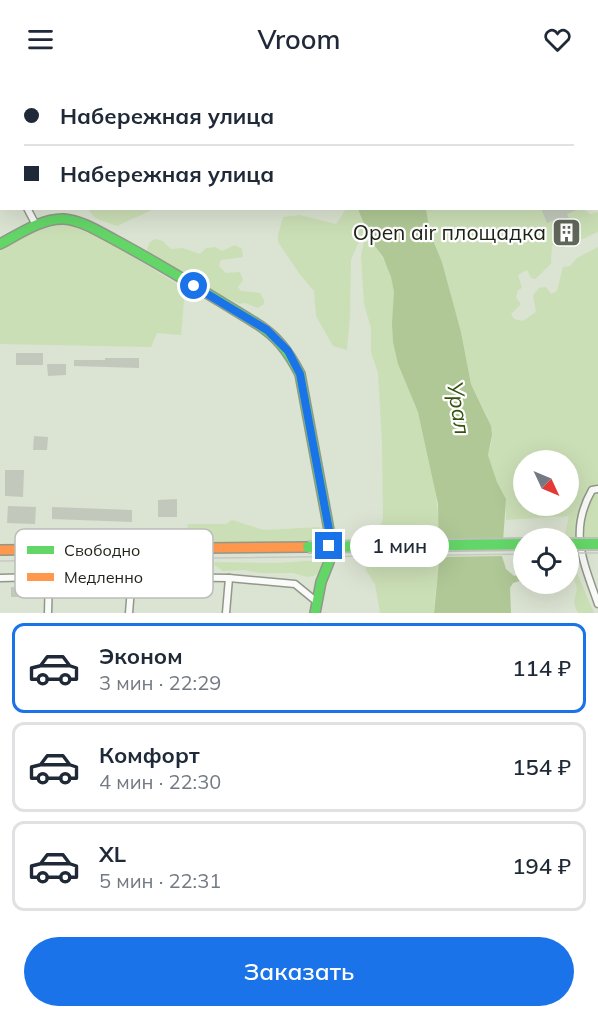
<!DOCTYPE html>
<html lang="ru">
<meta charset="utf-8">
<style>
:root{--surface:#fff;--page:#f6f6f7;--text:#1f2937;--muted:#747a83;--line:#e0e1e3;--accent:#1a73e8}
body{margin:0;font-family:Mulish,sans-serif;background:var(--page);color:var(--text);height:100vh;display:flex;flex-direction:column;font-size:22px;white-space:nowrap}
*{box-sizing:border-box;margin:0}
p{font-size:20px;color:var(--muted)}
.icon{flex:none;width:33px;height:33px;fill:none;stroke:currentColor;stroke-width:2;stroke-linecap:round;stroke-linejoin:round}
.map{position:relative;height:535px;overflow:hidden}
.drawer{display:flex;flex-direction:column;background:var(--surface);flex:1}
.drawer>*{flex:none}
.hud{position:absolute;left:0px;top:0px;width:598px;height:132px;box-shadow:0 6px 24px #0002;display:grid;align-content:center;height:132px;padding:0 24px;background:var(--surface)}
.needle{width:39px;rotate:134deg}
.controls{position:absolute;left:513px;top:372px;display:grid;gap:12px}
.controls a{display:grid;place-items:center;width:66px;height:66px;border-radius:50%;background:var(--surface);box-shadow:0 6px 24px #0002;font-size:30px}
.end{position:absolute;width:27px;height:27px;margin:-14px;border:8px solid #1a73e8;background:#fff;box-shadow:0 0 0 3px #fff}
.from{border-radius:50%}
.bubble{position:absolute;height:42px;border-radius:21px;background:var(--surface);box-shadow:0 6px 24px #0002;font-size:20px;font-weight:600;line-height:42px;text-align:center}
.hud b{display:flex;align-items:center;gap:21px;height:57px;font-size:22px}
.hud b+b{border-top:2px solid var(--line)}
.hud i{width:15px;height:15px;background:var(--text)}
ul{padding:10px 0 0;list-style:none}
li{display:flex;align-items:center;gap:18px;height:90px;margin:0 12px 9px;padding:0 12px;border:3px solid var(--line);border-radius:12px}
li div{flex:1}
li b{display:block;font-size:22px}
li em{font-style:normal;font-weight:600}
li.selected{border-color:var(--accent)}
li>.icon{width:54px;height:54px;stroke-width:1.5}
.action{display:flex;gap:12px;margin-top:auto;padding:12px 24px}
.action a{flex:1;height:69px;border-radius:36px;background:var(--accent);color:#fff;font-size:24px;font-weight:600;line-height:69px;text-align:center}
header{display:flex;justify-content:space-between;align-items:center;height:78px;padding:0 24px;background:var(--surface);font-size:27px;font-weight:600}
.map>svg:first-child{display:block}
.green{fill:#cbdfb6;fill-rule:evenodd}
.water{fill:#b0c896}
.pier{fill:#dbe3d2}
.building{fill:#c2c9bc}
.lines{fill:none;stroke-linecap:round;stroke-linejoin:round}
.street-casing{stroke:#91978a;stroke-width:9}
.fast-casing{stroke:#91978a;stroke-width:12}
.slow-casing{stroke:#91978a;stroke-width:12}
.street{stroke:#fafbf8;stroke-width:6}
.fast{stroke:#63d668;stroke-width:9}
.slow{stroke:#ff974d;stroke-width:9}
.tram{stroke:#c7cac4;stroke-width:1.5}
.fast-bridge-casing{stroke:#bdc0b8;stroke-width:14;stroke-linecap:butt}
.fast-bridge{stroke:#63d668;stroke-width:10}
.route{stroke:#1a73e8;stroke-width:8}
.labels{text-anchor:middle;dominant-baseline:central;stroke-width:4.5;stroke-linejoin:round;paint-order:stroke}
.poi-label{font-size:21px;fill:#1d2218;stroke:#fff;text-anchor:end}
.water-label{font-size:22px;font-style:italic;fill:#37520e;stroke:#fff}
.key{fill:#fff;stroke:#bbbdba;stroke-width:1.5}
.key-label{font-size:16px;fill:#1d2218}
</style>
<header><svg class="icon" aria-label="menu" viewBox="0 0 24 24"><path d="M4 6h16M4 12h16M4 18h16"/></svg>Vroom<svg class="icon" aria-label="heart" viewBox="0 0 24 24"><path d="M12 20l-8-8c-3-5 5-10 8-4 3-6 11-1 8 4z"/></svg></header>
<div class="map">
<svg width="598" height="535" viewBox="0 0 598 535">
<rect width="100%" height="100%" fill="#dbe3d2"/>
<!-- green -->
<g class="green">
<path d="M583 130 590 136 598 134V154L563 170 552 167 551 186 535 201 531 200 527 192 518 197 522 210 518 212 516 220 521 226 511 236 514 241 523 243 536 234 533 217 539 210 546 209 551 216 557 213 563 189 570 188 577 180 598 169V460L569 461 564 460 569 438 506 442V421L497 404 488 377 492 362 487 338 471 306 461 254 442 184 430 155 426 131ZM524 382H568V428H524Z"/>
<path d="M88 131V130L154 131 117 148 95 140Z"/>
<path d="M346 131H358L366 147 351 182 350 237 347 272 333 268 316 238 314 213 299 195 278 164V157L283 139 300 137 336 146Z"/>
<path d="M66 145 98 157 185 211 181 257 157 255 151 269 0 266V171L36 152Z"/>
<path d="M155 161 163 163 171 171 183 170 200 176 206 170 215 169 222 173 235 167 242 171 243 179 221 182 219 188 226 195 240 194 243 202 238 209 241 213 260 215 264 222V226L258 230 245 225 240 226 206 211 148 176 147 171 150 164Z"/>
<path d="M371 163C385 182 396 201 394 226 393 240 392 253 394 267 400 298 417 323 424 353 434 396 441 440 439 485 438 502 434 518 434 535H380L375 506 367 494 358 463 364 454 370 453 378 456 383 440 382 366 378 295 371 274V250L364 226 361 178 364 164Z"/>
<path d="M232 442 264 452 320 449 323 454 321 463 185 465 188 446H226Z"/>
<path d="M322 482 324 485 321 493 314 498 307 499 293 495H261L243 492 223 493 213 486 215 484 275 485Z"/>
<path d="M568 484H576L577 495 594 535H578C567 515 587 515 569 497Z"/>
</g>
<!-- water -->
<path class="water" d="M358 131H426L430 155 442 184 461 254 471 306 491 348 492 357 488 377 497 404 506 421 502 478 506 491 514 498 523 496V502L513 505 510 510 511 535H434L439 484 438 426 418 334 398 286 393 264 392 245 394 214 391 199 383 179 371 163Z"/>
<!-- pier -->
<path class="pier" d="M436 464 505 468V478L436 479Z"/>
<!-- building -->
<g class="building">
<path d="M541 130H581L567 136 578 160 565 166 554 142 547 145Z"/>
<rect x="16" y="275" width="27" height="12"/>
<path d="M105 280H139V290L74 288V282H105Z"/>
<path d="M47 286H66V297L48 298Z"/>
<path d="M34 358 48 359 47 372H33Z"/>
<path d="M5 392H24L23 419 5 418Z"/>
<path d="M177 421V439H158V422Z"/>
<path d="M8 428 36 429 35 446 7 445Z"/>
<path d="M52 429 132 432V444L52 441Z"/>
<path d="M11 509 31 510V519H11Z"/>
</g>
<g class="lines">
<defs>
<g id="street">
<path d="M0 73 2 78"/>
<path d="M0 94 2 93"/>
<path d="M27 130 36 147"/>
<path d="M598 411 592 412C568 454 584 485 598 526"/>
<path d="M0 500 81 498 229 500 295 506 317 524"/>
<path d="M48 535 49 499"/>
<path d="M129 535 132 498"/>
<path d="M226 535 229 500"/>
</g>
<path id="fast" d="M0 166C19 156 42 140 64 141 81 142 100 154 115 162 162 187 208 216 254 244 277 258 288 273 300 296L329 452V484L321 504 315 535"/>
<path id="slow" d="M0 472 308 469"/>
</defs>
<!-- street casing -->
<use href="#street" class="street-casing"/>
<!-- fast casing -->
<use href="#fast" class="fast-casing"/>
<!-- slow casing -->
<use href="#slow" class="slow-casing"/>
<!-- street -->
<use href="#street" class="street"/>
<!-- fast -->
<use href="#fast" class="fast"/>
<!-- slow -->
<use href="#slow" class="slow"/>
<!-- tram -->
<g class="tram">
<path d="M568 475H598"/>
<path d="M0 483 524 476"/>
</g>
<defs>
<g id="fast-bridge">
<path d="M568 466H598"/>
<path d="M308 469 524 466"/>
</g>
</defs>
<!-- fast-bridge casing -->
<use href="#fast-bridge" class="fast-bridge-casing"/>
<!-- fast-bridge -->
<use href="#fast-bridge" class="fast-bridge"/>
</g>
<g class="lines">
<!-- route -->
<path class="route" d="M194 208 267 252 288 273 300 296 329 452V468"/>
</g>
<!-- icons -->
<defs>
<symbol id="building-square" viewBox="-11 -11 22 22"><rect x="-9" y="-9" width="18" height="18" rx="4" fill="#606659" stroke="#fff"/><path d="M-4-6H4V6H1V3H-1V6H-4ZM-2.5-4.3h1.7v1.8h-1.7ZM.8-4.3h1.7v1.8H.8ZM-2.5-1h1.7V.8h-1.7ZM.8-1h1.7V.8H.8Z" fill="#fff"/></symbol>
</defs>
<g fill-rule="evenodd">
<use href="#building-square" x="550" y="138" width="33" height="33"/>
</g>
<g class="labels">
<!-- poi labels -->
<g class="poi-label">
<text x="546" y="154">Open air площадка</text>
</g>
<!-- water labels -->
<g class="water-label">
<text transform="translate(459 330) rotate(81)">Урал</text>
</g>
</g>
<!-- legend -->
<rect x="15" y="451" width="198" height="69" rx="9" class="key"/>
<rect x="27" y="468" width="27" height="8" fill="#63d668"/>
<rect x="27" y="495" width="27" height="8" fill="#ff974d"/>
<g class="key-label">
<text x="64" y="478">Свободно</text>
<text x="64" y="505">Медленно</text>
</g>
</svg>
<div class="controls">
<a><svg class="needle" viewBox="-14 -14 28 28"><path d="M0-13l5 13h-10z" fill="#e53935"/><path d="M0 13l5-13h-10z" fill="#747a83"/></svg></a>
<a><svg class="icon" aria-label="locate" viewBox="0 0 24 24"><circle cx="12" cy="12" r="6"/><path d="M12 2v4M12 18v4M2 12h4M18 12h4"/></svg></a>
</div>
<i class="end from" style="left:194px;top:208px"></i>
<i class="end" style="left:329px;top:468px"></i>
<div class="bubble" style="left:350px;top:447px;width:99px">1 мин</div>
<div class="hud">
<b><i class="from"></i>Набережная улица</b>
<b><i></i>Набережная улица</b>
</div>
</div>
<section class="drawer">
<ul>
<li class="selected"><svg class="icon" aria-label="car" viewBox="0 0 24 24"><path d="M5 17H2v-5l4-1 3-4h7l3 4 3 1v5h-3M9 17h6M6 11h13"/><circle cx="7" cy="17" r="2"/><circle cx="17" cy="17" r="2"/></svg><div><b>Эконом</b><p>3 мин · 22:29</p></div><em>114 ₽</em></li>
<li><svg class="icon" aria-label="car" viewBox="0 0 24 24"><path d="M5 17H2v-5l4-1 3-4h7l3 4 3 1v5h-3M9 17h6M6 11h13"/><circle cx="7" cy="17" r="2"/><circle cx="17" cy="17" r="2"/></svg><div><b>Комфорт</b><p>4 мин · 22:30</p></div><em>154 ₽</em></li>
<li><svg class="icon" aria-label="car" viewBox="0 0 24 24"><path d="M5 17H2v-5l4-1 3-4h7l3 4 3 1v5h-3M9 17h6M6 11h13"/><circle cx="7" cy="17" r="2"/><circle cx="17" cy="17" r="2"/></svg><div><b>XL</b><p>5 мин · 22:31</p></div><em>194 ₽</em></li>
</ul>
<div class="action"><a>Заказать</a></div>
</section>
